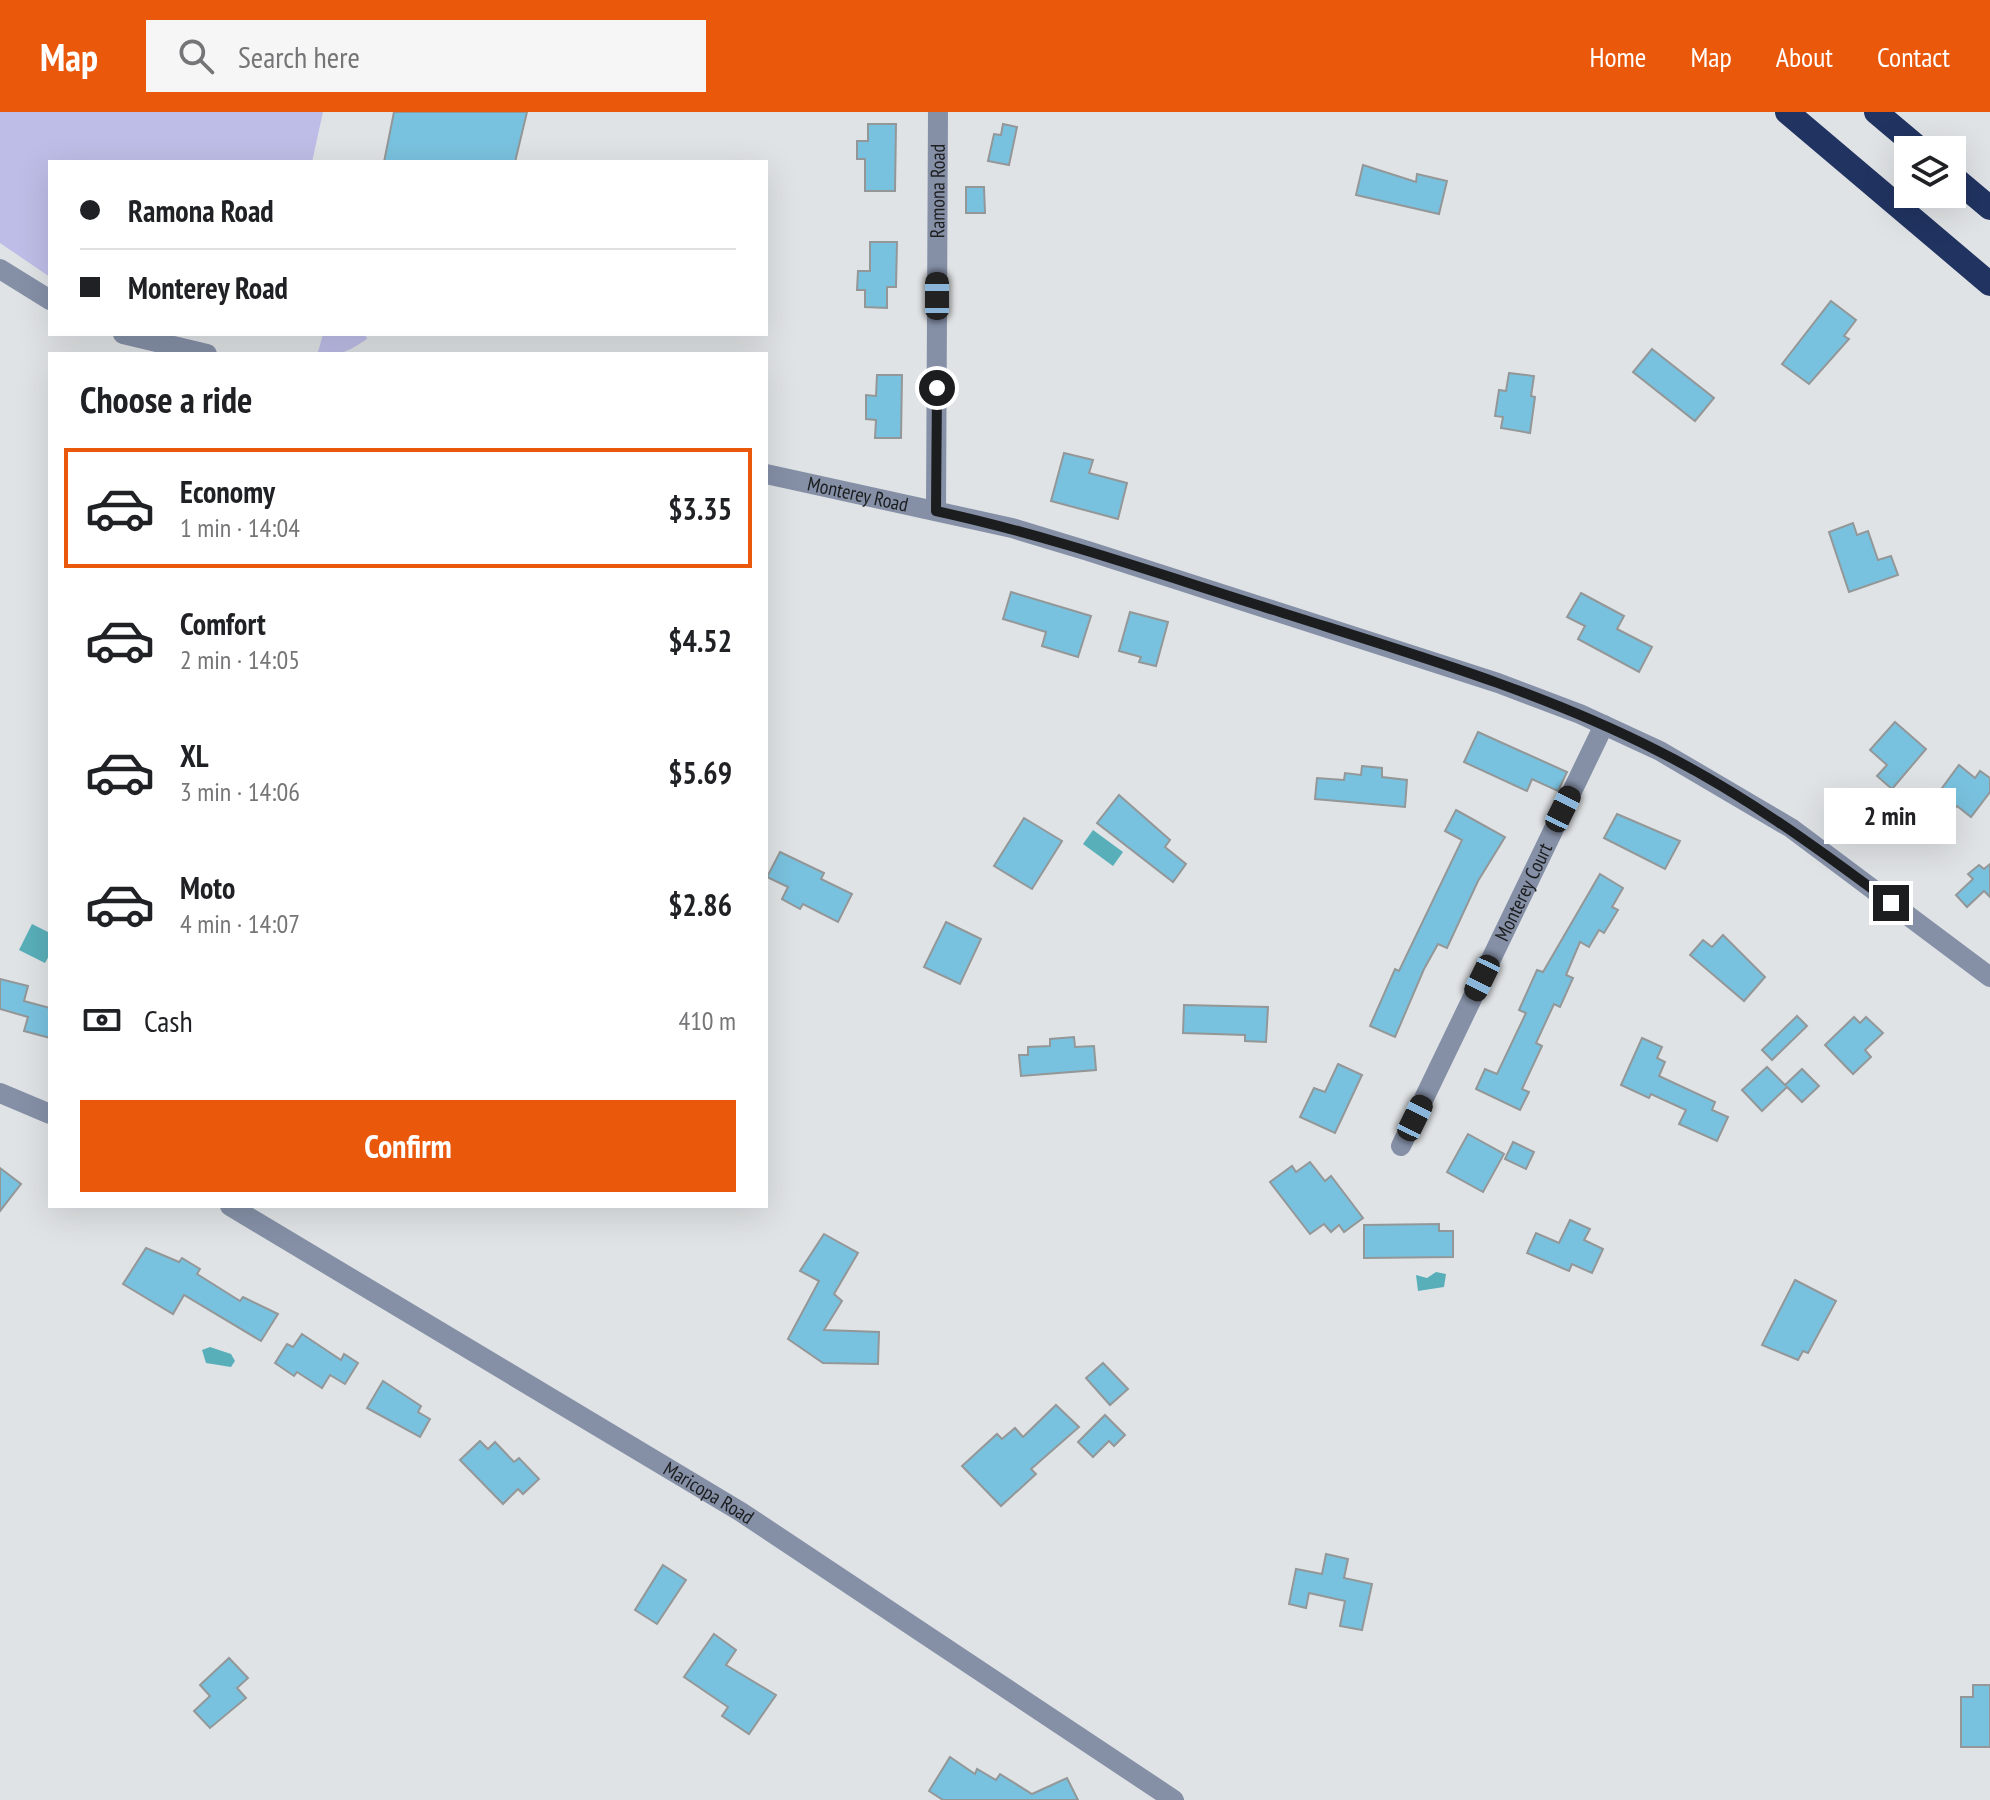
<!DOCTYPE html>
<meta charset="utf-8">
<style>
:root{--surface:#fff;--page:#f6f6f6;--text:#202124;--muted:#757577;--line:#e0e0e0;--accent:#ea580c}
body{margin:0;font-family:"PT Sans Narrow",sans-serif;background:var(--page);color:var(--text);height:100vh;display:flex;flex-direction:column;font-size:30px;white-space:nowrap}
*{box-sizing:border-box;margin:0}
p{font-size:26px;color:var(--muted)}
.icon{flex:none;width:44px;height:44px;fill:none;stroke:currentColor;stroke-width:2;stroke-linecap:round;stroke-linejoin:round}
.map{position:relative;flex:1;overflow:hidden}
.sheet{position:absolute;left:48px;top:240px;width:720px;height:856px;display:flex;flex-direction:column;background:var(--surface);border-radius:0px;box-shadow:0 8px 32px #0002}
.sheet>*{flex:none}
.hud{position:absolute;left:48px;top:48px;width:720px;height:176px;border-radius:0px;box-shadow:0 8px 32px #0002;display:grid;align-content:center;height:176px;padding:0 32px;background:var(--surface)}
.buttons{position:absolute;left:1894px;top:24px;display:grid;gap:16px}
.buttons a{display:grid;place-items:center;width:72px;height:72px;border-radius:0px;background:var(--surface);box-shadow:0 8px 32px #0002;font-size:40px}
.end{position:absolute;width:36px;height:36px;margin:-18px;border:10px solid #1c1d1e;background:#fff;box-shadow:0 0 0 4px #fff}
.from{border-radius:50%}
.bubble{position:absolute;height:56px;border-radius:0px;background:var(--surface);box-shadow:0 8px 32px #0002;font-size:26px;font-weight:700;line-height:56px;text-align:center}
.car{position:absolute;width:24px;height:48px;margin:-24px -12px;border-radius:10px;box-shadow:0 0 6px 2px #0007;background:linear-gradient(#222 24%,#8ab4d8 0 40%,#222 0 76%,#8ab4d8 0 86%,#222 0)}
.hud b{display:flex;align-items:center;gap:28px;height:76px;font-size:30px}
.hud b+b{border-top:2px solid var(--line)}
.hud i{width:20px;height:20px;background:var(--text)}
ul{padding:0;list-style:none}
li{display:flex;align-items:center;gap:24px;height:120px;margin:0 16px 12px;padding:0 16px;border:4px solid transparent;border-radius:0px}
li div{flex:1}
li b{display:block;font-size:30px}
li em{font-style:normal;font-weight:700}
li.selected{border-color:var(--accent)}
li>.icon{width:72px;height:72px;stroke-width:1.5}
h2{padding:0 32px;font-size:36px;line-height:96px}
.pay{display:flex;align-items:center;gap:20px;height:88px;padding:0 32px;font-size:30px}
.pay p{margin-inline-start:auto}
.button{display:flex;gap:16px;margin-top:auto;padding:16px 32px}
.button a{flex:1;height:92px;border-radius:0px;background:var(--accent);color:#fff;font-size:32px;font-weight:700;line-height:92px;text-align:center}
header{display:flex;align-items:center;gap:48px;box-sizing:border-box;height:112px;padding:0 40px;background:var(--accent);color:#fff}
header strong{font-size:38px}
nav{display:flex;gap:44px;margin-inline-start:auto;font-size:28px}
.search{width:560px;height:72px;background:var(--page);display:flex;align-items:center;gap:20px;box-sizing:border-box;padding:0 28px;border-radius:0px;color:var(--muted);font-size:30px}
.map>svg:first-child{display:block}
.green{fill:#bebde7}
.water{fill:#59afb9}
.building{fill:#79c2df;stroke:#939798;stroke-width:2}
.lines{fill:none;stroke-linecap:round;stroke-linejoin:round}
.minor{stroke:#8590a7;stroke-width:20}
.highway{stroke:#213361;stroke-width:24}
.route{stroke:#1c1d1e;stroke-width:10}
.labels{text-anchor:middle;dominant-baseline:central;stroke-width:7;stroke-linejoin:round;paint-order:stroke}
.street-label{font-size:20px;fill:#1c1d1e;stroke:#edf0f3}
</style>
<header>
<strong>Map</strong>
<div class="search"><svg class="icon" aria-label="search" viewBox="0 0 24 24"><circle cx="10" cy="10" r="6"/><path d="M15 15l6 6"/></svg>Search here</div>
<nav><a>Home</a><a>Map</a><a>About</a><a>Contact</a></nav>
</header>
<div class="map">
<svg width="1990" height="1688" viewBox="0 0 1990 1688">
<rect width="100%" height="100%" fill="#e0e3e5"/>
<!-- green -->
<g class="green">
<path d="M0 0H323L312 50H50V165L0 131Z"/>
<path d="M323 222H365L367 227C350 238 339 246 318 240Z"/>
</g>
<!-- water -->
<g class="water">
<path d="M1093 718 1123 740 1113 754 1083 732Z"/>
<path d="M32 812 50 821V842L45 851 19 838Z"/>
<path d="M1436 1160 1446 1162 1444 1175 1418 1179 1416 1163 1427 1166Z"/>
<path d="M210 1235 231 1242 235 1249 231 1255 206 1251 202 1238Z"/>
</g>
<!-- building -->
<g class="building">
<path d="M394 0H527L515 50H384Z"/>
<path d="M868 12H896L895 79H865V47H857V29H868Z"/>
<path d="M1003 12 1017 15 1009 53 988 49 994 22 1001 23Z"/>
<path d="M1363 53 1416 70 1417 62 1447 69 1439 102 1356 83Z"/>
<path d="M966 75H984L985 101H966Z"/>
<path d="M870 130H897L896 175H887V196L865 195V178H857L858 159H870Z"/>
<path d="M1831 189 1856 208 1844 224 1849 227 1809 272 1782 252Z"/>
<path d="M1652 237 1714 286 1695 309 1633 260Z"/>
<path d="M1509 261 1534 264 1531 284 1535 285 1530 321 1501 316 1503 305 1495 304 1499 278 1506 279Z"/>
<path d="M877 263H902L901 326H875L876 308 866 307V283L876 284Z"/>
<path d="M1064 341 1093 348 1089 361 1127 371 1118 407 1051 389Z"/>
<path d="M1853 411 1857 423 1868 419 1878 448 1891 444 1898 463 1849 480 1829 420Z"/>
<path d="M1011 480 1091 504 1078 545 1042 534 1046 520 1003 507Z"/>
<path d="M1581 481 1624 504 1617 517 1652 535 1639 560 1578 527 1585 514 1567 505Z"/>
<path d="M1130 500 1168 510 1156 554 1139 550 1141 545 1119 539Z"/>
<path d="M1895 610 1926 637 1892 677 1877 664 1887 653 1870 638Z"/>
<path d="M1478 620 1567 660 1558 679 1532 667 1527 679 1464 650Z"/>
<path d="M1959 653 1975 666 1980 659 1990 666V680L1971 705 1957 694 1949 704 1931 691Z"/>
<path d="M1362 654 1382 656V665L1407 668 1405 695 1315 687 1317 666 1344 668 1345 661 1361 663Z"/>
<path d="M1119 683 1170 728 1165 735 1186 752 1173 770 1097 711Z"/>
<path d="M1456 698 1505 725 1478 769 1447 836 1438 832 1424 857 1395 925 1370 914 1395 857 1399 859 1462 728 1445 719Z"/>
<path d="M1617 702 1680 729 1665 757 1604 726Z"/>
<path d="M1024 706 1062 729 1032 777 994 754Z"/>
<path d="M780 740 824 761 821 767 852 782 838 810 803 792 800 797 782 787 788 775 767 765Z"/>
<path d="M1990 752V785L1984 779 1967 795 1956 783 1973 767 1968 762 1979 753 1984 757Z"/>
<path d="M1600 762 1623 776 1612 795 1618 798 1604 821 1599 818 1589 835 1580 830 1566 863 1573 866 1560 895 1554 892 1536 931 1542 934 1522 977 1529 980 1520 998 1476 977 1485 957 1497 962 1526 901 1519 898 1537 858 1543 860Z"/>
<path d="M946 810 981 827 960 872 924 855Z"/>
<path d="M1723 823 1765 865 1744 889 1690 843 1703 828 1712 835Z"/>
<path d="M0 867 28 874 24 889 50 896V926L24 919 28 905 0 897Z"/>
<path d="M1184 893 1268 895 1266 930 1245 929V923L1183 921Z"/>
<path d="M1797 904 1807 914 1772 948 1762 938Z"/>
<path d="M1854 905 1860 911 1866 905 1883 921 1865 938 1871 945 1853 962 1825 933Z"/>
<path d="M1074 925 1075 935 1094 934 1096 958 1021 964 1019 943H1028V935L1050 934V927Z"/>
<path d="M1642 926 1662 935 1657 946 1665 950 1659 964 1715 990 1712 998 1728 1005 1717 1029 1679 1012 1686 998 1651 982 1649 986 1621 973Z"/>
<path d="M1338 952 1362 963 1335 1021 1300 1005 1314 976 1325 980Z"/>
<path d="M1767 955 1785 973 1802 957 1819 974 1802 990 1787 975 1762 999 1742 978Z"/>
<path d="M1468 1022 1504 1042 1483 1080 1447 1060Z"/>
<path d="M1513 1030 1534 1040 1526 1057 1505 1047Z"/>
<path d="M1310 1050 1325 1069 1331 1064 1363 1106 1344 1120 1339 1113 1331 1120 1324 1112 1310 1122 1270 1070 1292 1054 1296 1060Z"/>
<path d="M0 1056 21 1072 0 1099Z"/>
<path d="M1570 1108 1590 1117 1584 1128 1603 1137 1592 1161 1572 1152 1569 1159 1527 1141 1536 1121 1559 1131Z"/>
<path d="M1439 1112V1119H1453V1145L1364 1146V1113Z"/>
<path d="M824 1122 858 1141 834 1182 842 1189 824 1218 879 1220 878 1252 823 1251 788 1227 819 1169 800 1159Z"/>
<path d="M146 1136 179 1150 182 1146 200 1157 197 1162 240 1189 243 1185 278 1202 261 1229 184 1183 173 1202 123 1172Z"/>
<path d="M1795 1168 1836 1189 1808 1241 1803 1239 1798 1248 1762 1233Z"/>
<path d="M302 1222 341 1248 344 1242 358 1251 345 1272 330 1263 322 1276 297 1260 294 1264 275 1251 287 1232 293 1235Z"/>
<path d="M1103 1251 1128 1277 1110 1293 1086 1266Z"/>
<path d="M383 1269 421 1294 418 1300 430 1307 420 1325 367 1296Z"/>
<path d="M1056 1293 1079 1315 1031 1357 1036 1362 1001 1394 962 1354 997 1322 1002 1327 1015 1316 1023 1325Z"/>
<path d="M1105 1303 1125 1323 1114 1334 1109 1329 1093 1345 1078 1330Z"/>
<path d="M480 1329 488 1337 495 1330 514 1350 519 1346 539 1367 523 1382 518 1377 503 1392 460 1348Z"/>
<path d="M1326 1442 1348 1447 1344 1466 1372 1472 1362 1518 1340 1514 1345 1489 1309 1481 1306 1496 1289 1492 1296 1457 1322 1462Z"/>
<path d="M663 1453 686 1468 657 1512 635 1498Z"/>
<path d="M714 1522 736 1538 726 1553 776 1583 749 1622 722 1604 728 1595 684 1565Z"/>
<path d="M229 1546 248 1566 237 1576 246 1586 210 1616 194 1599 210 1584 200 1573Z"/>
<path d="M1973 1573H1990V1635H1961V1585H1973Z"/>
<path d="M950 1645 975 1662 977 1657 996 1668 1000 1662 1032 1682 1067 1666 1078 1688H943L929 1679Z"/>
</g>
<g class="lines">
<!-- minor -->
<g class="minor">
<path d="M0 157 50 188"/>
<path d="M123 222 207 242"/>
<path id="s1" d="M766 362 1012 416 1088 439 1498 571 1580 602 1660 639 1791 716 1990 865"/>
<path id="s2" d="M936 399 938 0"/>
<path d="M0 981 50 1002"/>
<path id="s3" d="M1401 1034 1604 613"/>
<path id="s4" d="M230 1094 741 1400 1174 1688"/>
</g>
<!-- highway -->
<g class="highway">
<path d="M1787 0 1990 172"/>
<path d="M1876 0 1921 38"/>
<path d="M1952 64 1990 96"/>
</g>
</g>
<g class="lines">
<!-- route -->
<path class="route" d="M937 276 936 399C1047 423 1153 460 1261 494 1395 537 1532 575 1658 639 1742 681 1816 735 1891 791"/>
</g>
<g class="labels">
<!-- street labels -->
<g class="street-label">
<text stroke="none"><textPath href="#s2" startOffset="320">Ramona Road</textPath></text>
<text stroke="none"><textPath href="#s1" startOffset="94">Monterey Road</textPath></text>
<text stroke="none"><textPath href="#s3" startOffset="282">Monterey Court</textPath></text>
<text stroke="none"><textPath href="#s4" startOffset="558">Maricopa Road</textPath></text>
</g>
</g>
</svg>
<div class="buttons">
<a><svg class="icon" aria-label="layers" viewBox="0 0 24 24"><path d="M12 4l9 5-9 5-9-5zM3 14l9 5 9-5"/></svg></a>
</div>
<i class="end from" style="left:937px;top:276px"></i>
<i class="end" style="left:1891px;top:791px"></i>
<div class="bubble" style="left:1824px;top:676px;width:132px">2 min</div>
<i class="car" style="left:937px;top:184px;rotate:0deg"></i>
<i class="car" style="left:1563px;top:697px;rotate:26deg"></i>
<i class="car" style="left:1482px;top:866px;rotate:206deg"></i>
<i class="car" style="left:1415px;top:1006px;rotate:26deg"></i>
<div class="hud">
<b><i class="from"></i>Ramona Road</b>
<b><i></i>Monterey Road</b>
</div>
<section class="sheet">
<h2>Choose a ride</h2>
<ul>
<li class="selected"><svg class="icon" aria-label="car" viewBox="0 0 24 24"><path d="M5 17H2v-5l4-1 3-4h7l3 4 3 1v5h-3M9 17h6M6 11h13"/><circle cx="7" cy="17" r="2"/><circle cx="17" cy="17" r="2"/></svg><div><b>Economy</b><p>1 min · 14:04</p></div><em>$3.35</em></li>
<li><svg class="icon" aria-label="car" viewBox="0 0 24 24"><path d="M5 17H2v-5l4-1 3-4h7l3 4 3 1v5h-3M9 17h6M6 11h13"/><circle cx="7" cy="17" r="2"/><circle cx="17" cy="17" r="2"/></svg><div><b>Comfort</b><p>2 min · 14:05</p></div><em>$4.52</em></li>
<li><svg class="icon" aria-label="car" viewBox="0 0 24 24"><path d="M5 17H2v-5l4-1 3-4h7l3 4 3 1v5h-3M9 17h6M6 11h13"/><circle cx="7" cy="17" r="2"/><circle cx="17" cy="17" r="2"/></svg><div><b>XL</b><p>3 min · 14:06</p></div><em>$5.69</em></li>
<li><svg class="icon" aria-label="car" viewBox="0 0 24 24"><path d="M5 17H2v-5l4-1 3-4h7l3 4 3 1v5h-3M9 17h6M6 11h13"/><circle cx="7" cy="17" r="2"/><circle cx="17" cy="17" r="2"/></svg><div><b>Moto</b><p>4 min · 14:07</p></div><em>$2.86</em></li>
</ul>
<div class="pay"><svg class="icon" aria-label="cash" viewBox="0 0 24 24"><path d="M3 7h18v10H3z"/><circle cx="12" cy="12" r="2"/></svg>Cash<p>410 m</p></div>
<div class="button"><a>Confirm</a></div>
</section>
</div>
